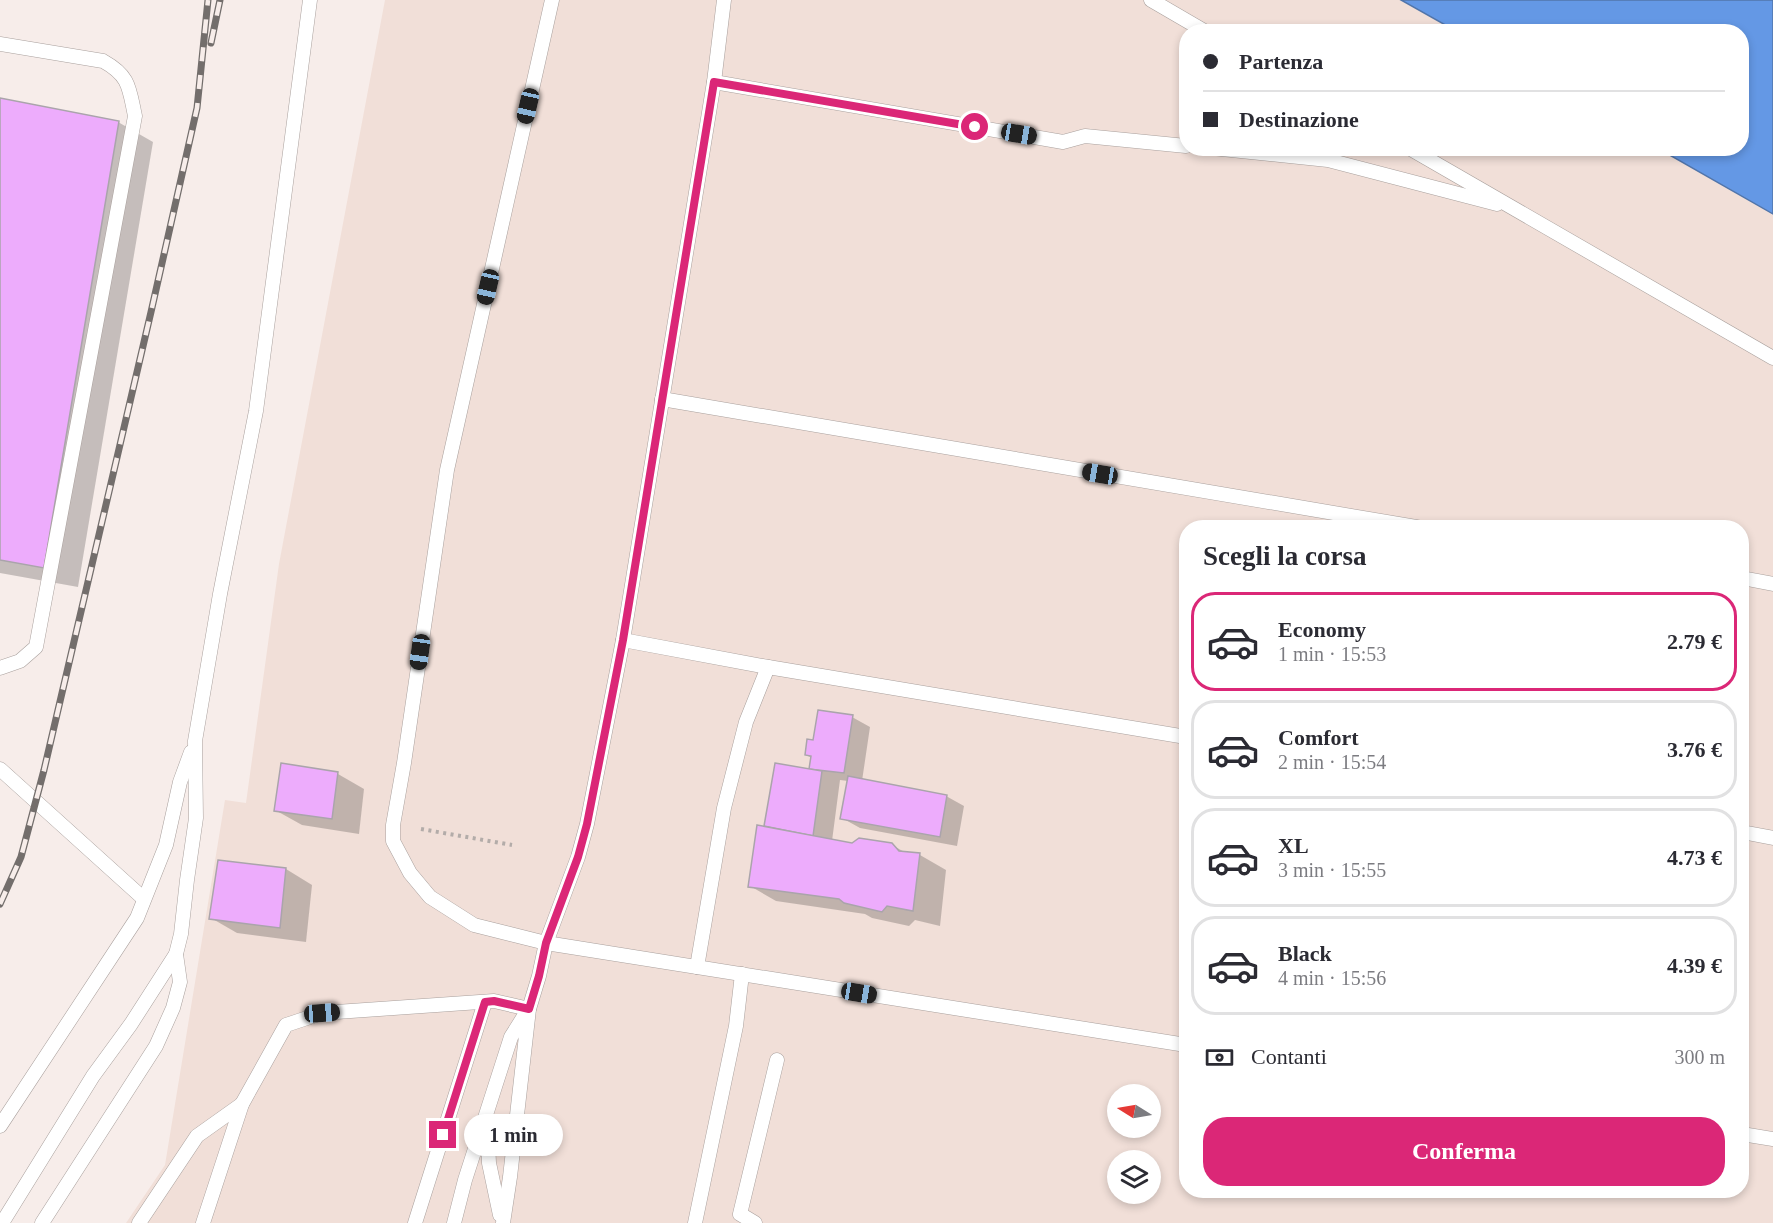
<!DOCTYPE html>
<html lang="it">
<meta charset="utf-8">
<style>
:root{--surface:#fff;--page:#f7f7f7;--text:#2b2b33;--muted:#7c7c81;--line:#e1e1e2;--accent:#db2777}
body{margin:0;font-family:"Times New Roman",serif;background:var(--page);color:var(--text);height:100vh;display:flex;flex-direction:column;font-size:22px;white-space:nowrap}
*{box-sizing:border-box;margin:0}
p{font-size:20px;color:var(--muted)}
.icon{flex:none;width:33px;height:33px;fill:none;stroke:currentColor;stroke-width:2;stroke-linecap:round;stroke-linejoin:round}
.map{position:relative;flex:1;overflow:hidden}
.sheet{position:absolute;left:1179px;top:520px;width:570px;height:678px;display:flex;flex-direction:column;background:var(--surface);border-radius:24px;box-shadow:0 3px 9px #0003}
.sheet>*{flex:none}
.hud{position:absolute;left:1179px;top:24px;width:570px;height:132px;border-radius:24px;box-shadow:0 3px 9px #0003;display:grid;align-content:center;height:132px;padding:0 24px;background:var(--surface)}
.needle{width:39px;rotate:281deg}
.buttons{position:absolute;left:1107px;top:1084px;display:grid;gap:12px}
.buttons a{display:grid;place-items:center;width:54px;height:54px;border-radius:50%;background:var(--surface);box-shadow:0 3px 9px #0003;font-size:30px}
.end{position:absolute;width:27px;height:27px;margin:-14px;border:8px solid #db2777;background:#fff;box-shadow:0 0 0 3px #fff}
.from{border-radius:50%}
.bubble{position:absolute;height:42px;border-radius:21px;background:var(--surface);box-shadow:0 3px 9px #0003;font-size:20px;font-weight:800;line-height:42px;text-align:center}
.car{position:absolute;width:18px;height:36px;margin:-18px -9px;border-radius:8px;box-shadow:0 0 4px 2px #0007;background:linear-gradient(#222 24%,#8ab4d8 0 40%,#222 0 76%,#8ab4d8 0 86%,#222 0)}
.hud b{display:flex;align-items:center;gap:21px;height:57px;font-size:22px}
.hud b+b{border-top:2px solid var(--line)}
.hud i{width:15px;height:15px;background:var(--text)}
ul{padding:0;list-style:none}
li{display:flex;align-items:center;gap:18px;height:99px;margin:0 12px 9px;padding:0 12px;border:3px solid var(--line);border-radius:24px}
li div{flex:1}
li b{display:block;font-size:22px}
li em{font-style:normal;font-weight:800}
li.selected{border-color:var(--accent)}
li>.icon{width:54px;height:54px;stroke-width:1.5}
h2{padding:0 24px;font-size:27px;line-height:72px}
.pay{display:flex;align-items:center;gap:15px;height:66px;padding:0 24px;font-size:22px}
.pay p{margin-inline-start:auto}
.cta{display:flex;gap:12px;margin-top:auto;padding:12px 24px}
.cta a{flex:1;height:69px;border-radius:24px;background:var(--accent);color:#fff;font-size:24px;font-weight:800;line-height:69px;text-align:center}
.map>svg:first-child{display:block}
.built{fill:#f1dfd8;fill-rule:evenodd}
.water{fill:#6498e5;stroke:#5175aa;stroke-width:1.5}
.shadow{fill:#0003}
.building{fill:#edacfc;stroke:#aaa4ab;stroke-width:1.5}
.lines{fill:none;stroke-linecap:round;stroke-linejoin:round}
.lane-casing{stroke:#a9a09d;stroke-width:15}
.path{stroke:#b3aca9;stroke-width:4;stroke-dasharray:3 4.5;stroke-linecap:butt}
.lane{stroke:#fff;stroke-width:14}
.rail-casing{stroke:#736e6c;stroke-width:7}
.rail{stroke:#f7edea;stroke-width:4.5;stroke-dasharray:14;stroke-linecap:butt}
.route{stroke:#db2777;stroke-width:8}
</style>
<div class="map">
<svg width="1773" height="1223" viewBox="0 0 1773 1223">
<rect width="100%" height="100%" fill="#f7edea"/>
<!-- built -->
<path class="built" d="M385 0H1401L1456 31 1186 32V148L1659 149 1773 214V1223H126L165 1165 225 800 246 803 279 564ZM1186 528H1742V1191H1186ZM1118 1095H1150V1128H1118ZM1118 1161H1150V1194H1118Z"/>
<!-- water -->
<path class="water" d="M1401 0H1773V214L1659 149 1742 148V32L1456 31Z"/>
<!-- shadow -->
<g class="shadow">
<path d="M0 100 118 122 153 142 78 587 0 573Z"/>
<path d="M852 717 870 727 862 781 946 796 964 806 957 846 860 828 842 818 848 781 840 780 832 841 852 845H892L906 853 920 855 946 870 940 926 915 920 909 926 872 918 865 914 776 901 750 886 771 828 766 825 810 770 812 758 806 755 814 741Z"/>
<path d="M283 765 338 774 364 789 359 834 302 825 275 810Z"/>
<path d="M286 869 312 885 306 942 237 933 211 918Z"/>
</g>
<!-- building -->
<g class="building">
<path d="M0 98 119 121 44 568 0 560Z"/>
<path d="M818 710 853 715 844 773 809 769 811 756 805 755 807 739 813 740Z"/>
<path d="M281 763 338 772 332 819 274 811Z"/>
<path d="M775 763 822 771 813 836 764 826Z"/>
<path d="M848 776 947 795 940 837 840 819Z"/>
<path d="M757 825 852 843 859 838 892 843 899 851 920 853 913 911 887 906 882 912 844 903 839 899 748 887Z"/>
<path d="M218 860 286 868 280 928 209 919Z"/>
</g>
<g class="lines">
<defs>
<g id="lane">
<path d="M552 0 447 470 404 763 393 825V841L410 873 430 897 474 925 546 943 1186 1045"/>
<path d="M1151 0 1206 32"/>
<path d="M0 44 103 61C130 76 129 88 135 116L36 647 20 661 0 668"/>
<path d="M714 82 1063 142 1085 136 1186 146"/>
<path d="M1212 148 1328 160 1497 204"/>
<path d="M1409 148 1773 358"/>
<path d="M662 399 1422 528"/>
<path d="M1742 578 1773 584"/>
<path d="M623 640 768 667 746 722 724 808 697 967"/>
<path d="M768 667 1186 737"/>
<path d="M0 769 144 899"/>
<path d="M1742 832 1773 838"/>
<path d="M487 1122 489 1163 500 1215"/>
<path d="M0 1126 137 918 166 845 180 782 191 752"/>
<path d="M1742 1134 1773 1139"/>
<path d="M2 1223 93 1076 131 1024 176 954 181 934 187 880 196 818 195 741 220 594 256 411 310 0"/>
<path d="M42 1223 156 1046 173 1008 180 982 176 954"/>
<path d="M139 1223 197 1136 242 1104"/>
<path d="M203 1223 242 1104 286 1025 322 1013 494 1001 529 1009"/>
<path d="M415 1223 485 1002"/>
<path d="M454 1223 465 1180 511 1037 526 1013"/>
<path d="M503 1223 510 1177 529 1009 539 976 546 943 578 857 587 824 623 640 714 82 724 0"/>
<path d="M695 1223 736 1026 742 974"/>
<path d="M755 1223 740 1214 777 1060"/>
</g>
</defs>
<!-- lane casing -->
<use href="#lane" class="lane-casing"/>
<!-- path -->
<path class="path" d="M421 829 512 845"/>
<!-- lane -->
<use href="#lane" class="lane"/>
<defs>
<g id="rail">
<path d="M211 43 220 0"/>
<path d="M0 904 21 857 44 770 151 312 197 108 208 0"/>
</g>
</defs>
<!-- rail casing -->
<use href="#rail" class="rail-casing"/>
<!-- rail -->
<use href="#rail" class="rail"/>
</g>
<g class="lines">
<!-- route -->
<path class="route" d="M443 1135 485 1002 494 1001 529 1009 539 976 546 943 578 857 587 824 623 640 714 82 975 127"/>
</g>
</svg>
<div class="buttons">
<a><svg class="needle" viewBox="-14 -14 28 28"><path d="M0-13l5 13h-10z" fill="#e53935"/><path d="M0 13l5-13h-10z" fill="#7c7c81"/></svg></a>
<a><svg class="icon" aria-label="layers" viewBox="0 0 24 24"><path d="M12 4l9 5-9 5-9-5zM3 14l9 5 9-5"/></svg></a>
</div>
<i class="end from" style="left:975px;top:127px"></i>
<i class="end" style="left:443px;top:1135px"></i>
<div class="bubble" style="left:464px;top:1114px;width:99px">1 min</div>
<i class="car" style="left:528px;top:106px;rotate:193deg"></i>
<i class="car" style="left:1019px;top:134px;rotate:100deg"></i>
<i class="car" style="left:488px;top:287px;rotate:193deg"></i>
<i class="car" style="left:1100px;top:474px;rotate:280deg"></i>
<i class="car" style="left:420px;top:652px;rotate:188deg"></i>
<i class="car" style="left:859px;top:993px;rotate:99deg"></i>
<i class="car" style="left:322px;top:1013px;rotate:86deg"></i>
<div class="hud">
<b><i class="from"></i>Partenza</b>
<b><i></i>Destinazione</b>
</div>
<section class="sheet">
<h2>Scegli la corsa</h2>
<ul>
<li class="selected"><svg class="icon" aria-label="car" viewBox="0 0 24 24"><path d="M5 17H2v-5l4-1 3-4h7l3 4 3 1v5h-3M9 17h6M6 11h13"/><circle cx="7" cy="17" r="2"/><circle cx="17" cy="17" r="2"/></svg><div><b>Economy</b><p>1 min · 15:53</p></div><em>2.79 €</em></li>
<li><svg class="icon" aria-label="car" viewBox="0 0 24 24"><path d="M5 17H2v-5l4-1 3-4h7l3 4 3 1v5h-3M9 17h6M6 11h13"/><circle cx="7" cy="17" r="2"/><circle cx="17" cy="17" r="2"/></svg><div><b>Comfort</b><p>2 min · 15:54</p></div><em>3.76 €</em></li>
<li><svg class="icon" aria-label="car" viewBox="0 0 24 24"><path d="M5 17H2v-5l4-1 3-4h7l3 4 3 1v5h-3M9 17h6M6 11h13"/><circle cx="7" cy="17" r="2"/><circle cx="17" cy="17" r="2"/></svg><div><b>XL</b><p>3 min · 15:55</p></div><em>4.73 €</em></li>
<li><svg class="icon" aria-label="car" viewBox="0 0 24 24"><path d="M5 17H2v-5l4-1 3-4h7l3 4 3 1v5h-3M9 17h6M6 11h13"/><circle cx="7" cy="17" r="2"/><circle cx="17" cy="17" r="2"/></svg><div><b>Black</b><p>4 min · 15:56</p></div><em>4.39 €</em></li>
</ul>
<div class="pay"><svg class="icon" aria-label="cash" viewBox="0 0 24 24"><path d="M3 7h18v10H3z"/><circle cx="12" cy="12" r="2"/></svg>Contanti<p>300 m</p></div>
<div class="cta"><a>Conferma</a></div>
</section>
</div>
